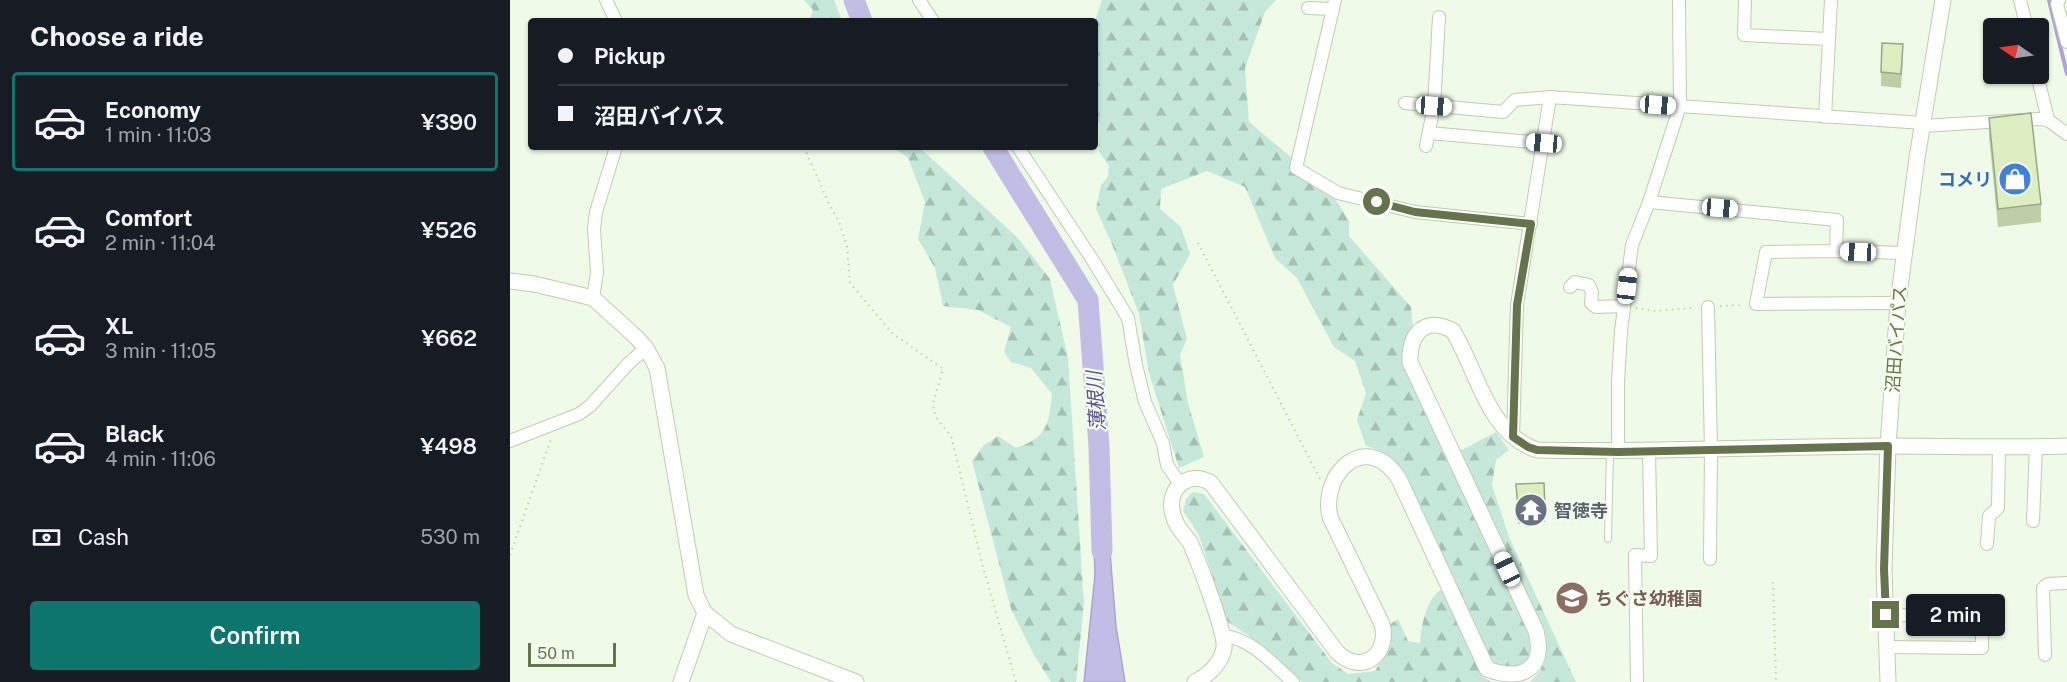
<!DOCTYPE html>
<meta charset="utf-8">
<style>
:root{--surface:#171b24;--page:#242831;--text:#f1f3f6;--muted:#9ea1a6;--line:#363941;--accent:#0f766e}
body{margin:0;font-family:"Public Sans","Noto Sans JP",sans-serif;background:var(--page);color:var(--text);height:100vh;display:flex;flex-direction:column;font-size:22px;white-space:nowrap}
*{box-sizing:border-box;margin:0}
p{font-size:20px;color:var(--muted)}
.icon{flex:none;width:33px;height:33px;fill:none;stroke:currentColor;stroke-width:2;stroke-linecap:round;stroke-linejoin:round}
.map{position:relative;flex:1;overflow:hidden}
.drawer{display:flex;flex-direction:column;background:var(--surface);width:510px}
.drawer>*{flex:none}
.top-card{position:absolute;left:18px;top:18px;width:570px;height:132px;border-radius:6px;box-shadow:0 2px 4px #0004;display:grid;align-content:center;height:132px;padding:0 30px;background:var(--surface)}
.needle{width:39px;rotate:283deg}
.tools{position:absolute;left:1473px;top:18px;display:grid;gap:12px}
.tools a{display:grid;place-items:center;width:66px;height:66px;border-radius:6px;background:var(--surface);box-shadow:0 2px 4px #0004;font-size:30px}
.scale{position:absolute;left:18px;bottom:15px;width:88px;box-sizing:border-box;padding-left:6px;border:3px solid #66744d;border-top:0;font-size:16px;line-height:21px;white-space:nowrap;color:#66744d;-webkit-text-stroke:4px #f4feee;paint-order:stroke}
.end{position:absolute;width:27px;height:27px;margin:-14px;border:8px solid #66744d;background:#fff;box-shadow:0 0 0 3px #fff}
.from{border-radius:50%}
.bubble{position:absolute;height:42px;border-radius:6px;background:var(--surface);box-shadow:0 2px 4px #0004;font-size:20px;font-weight:600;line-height:42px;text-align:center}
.car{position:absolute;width:18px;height:36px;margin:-18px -9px;border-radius:8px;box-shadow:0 0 4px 2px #0007;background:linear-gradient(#fff 24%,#345 0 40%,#fff 0 76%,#345 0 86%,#fff 0)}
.top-card b{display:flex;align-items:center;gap:21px;height:57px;font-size:22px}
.top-card b+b{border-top:2px solid var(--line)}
.top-card i{width:15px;height:15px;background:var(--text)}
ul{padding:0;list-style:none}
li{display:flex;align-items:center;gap:18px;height:99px;margin:0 12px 9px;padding:0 18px;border:3px solid transparent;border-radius:6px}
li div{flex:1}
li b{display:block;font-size:22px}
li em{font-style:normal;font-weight:600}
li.active{border-color:var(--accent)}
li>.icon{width:54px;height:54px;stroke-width:1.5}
h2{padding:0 30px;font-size:27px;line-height:72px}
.pay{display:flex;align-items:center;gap:15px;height:66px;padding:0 30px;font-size:22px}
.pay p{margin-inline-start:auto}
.cta{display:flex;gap:12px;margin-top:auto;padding:12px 30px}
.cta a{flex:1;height:69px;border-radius:6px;background:var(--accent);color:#fff;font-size:24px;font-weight:600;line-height:69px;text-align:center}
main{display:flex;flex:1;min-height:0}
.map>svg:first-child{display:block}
.forest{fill:url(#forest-firs)}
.water{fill:#c2bde4;stroke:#aba4d5;stroke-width:1.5}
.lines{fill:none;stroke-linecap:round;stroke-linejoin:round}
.stream{stroke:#aba4d5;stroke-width:4}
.river{stroke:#c2bde4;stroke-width:21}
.service-casing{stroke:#bfcdae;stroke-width:8}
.minor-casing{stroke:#bfcdae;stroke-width:14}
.tertiary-casing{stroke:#bfcdae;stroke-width:17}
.path{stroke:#c1d4a3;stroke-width:2;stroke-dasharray:1.5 4.5;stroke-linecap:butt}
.service{stroke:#fff;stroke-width:6}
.minor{stroke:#fff;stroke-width:12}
.tertiary{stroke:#fff;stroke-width:15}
.wall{fill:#becea6}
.building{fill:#ddefc1;stroke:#9ba787;stroke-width:1.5}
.route{stroke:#66744d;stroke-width:8}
.labels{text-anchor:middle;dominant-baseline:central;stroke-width:4.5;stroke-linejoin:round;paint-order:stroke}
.shop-label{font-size:18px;font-weight:bold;fill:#366cbe;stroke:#f4feee;text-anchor:end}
.street-label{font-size:18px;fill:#66744d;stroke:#f4feee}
.worship-label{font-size:18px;font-weight:bold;fill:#5b616d;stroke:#f4feee;text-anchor:start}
.education-label{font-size:18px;font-weight:bold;fill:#785e54;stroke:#f4feee;text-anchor:start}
.water-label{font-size:20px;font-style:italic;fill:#5e519a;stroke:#f4feee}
</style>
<main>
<section class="drawer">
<h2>Choose a ride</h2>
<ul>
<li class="active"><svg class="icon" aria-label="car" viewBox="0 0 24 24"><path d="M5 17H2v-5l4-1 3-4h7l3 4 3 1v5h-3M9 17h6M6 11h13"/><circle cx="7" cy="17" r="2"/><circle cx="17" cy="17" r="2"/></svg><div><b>Economy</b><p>1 min · 11:03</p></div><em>¥390</em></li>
<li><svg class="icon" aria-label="car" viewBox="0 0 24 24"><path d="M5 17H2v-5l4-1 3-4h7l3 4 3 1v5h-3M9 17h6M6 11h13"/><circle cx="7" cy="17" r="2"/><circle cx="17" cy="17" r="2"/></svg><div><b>Comfort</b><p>2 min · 11:04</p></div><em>¥526</em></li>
<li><svg class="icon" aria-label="car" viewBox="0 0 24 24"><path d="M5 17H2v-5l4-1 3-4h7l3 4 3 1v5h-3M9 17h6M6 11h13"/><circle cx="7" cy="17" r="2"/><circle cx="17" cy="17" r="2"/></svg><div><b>XL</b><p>3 min · 11:05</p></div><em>¥662</em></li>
<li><svg class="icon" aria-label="car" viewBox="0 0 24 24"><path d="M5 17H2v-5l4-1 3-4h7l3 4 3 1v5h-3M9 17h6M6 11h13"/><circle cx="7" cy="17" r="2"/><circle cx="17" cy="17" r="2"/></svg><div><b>Black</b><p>4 min · 11:06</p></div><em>¥498</em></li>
</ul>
<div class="pay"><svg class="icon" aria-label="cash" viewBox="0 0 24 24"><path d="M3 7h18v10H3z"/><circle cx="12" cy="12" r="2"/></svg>Cash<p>530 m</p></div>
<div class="cta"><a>Confirm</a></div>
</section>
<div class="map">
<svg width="1557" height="682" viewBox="0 0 1557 682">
<defs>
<pattern id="forest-firs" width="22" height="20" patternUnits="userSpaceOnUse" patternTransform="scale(1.5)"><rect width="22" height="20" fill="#c6e8db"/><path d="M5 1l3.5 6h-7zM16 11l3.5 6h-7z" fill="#a5c1b4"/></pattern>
</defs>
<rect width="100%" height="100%" fill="#effbe8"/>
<!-- forest -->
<g class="forest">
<path d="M294 0H324L332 21H299L303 10Z"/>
<path d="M592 0H766L755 12 735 68 739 122 819 189 839 221V236L901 307 903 330 897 339 1021 633 1022 655 1015 668 999 671 982 662 894 471C883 457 874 450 856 446L847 420 856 393 845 361 824 347 787 278 765 258 735 187 697 171 651 189 650 209 671 227 680 254 663 285 677 339 670 355 678 403 694 457 669 468 639 373 629 314 602 244 586 209 591 185 598 177 599 166 589 152 590 124 585 116V21Z"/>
<path d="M383 147H409L508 238 540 279 558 358 574 604 566 682H541L523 653 501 609 462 461 473 446 488 436 506 448C537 438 539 424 542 394L521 368 501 362 494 352 501 327 468 310 433 306 425 268 408 239 415 202 398 158Z"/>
<path d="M986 432 999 450 986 460 982 485 999 537 1066 682H1020L1031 670 1035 655 948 452Z"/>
<path d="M683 492 694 494 822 663 838 674 865 671 881 644 879 625 888 619 898 641 910 643C912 624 915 600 932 589L973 677 981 682H792L739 636 718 622 688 533 673 511 676 499Z"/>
</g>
<!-- water -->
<path class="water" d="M583 518 598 528 606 626 615 682H574L585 575Z"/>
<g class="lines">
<!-- stream -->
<path class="stream" d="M1539 0 1557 74"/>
<!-- river -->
<g class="river">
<path d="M344 0 352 21"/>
<path d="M483 147 578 300 589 446 592 551"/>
</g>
<defs>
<path id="service" d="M1098 539 1100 452"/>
<g id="minor">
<path d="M96 0 106 21"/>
<path d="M409 0 423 21"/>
<path d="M825 0 786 168 828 193 905 212 1021 224"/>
<path d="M1235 0 1234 35 1318 39"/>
<path d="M1510 0 1517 28"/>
<path d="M1549 0 1547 4 1557 42"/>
<path d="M798 8 823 9"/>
<path d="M1527 74 1538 120"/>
<path d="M895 103 993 112 1005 100 1040 97 1413 123"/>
<path d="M1315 117 1321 0"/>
<path d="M1412 126 1529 119 1538 120 1557 134"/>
<path d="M919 133 1034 143"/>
<path d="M916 146 924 106 929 17"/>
<path d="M508 147 582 259 618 318 626 365 635 402 653 443 657 465 670 484"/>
<path d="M1139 202 1327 220 1326 251"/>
<path d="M1060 287 1065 282 1079 285 1082 292 1081 303 1086 307 1114 306"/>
<path d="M83 298 87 272 84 229 86 212 106 147"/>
<path d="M1388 303 1246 304 1256 252 1326 251 1394 253"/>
<path d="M1198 307 1201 450 1200 559"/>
<path d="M1003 437 1007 305 1040 97"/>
<path d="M0 441 69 414 80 406 118 364 136 348"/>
<path d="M1108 452V382L1111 331 1122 245 1139 202 1170 106 1169 0"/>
<path d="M1523 521 1526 447"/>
<path d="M1477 544 1479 516 1488 508 1489 447"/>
<path d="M1375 615 1472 616V648L1377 647"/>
<path d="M714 636C742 639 763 664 783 682"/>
<path d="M1535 655 1533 588 1538 584 1557 583"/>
<path d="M1127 682 1125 555 1141 556 1139 451"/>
</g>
<g id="tertiary">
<path d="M0 281 24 284 83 298 126 337 136 348 147 368 186 595 195 613 221 634 346 682"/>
<path d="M171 682 195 613"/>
<path d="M685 682C699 675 711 663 714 648 716 632 688 561 680 542 672 532 664 524 662 510 658 487 680 470 701 483L827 652C851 676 880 655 872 624L820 517C810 471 858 430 889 479L977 669C1012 682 1036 669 1026 631L900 362C899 334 915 315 943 331 968 372 977 433 1027 450 1145 453 1262 446 1379 446 1438 446 1498 448 1557 446"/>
<path d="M1378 682 1374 569 1378 446 1388 303 1407 158 1433 0"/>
</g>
</defs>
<!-- service casing -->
<use href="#service" class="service-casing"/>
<!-- minor casing -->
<use href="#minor" class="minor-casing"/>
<!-- tertiary casing -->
<use href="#tertiary" class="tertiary-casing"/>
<!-- path -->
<g class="path">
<path d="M294 147 319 204 329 222 337 246 340 283 382 333 433 369 423 403 425 416 441 436 444 448 473 567 506 682"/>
<path d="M688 243 810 479"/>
<path d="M1210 306 1234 305"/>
<path d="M1126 308 1143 311 1186 308"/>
<path d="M0 555 41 439"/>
<path d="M1263 582 1266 682"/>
</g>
<!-- service -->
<use href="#service" class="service"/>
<!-- minor -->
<use href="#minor" class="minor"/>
<!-- tertiary -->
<use href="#tertiary" class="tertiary"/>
</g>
<!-- wall -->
<g class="wall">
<path d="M1393 58 1391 88 1371 86V72Z"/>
<path d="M1479 118 1531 204V222L1488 227 1479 136Z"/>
<path d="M1006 484 1035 509V522L1008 524Z"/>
</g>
<!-- building -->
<g class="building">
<path d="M1372 43 1393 44 1391 74 1371 72Z"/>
<path d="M1521 113 1531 204 1488 209 1479 118Z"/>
<path d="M1034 483 1035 509 1008 510 1006 484Z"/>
</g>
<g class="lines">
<!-- route -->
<path class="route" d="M867 202 905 212 1021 224 1007 305 1003 437 1018 447 1027 450 1108 452 1378 446 1374 569 1376 615"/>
</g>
<!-- icons -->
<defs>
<symbol id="shop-disc" viewBox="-11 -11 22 22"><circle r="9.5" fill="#3f7fe0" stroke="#f4feee"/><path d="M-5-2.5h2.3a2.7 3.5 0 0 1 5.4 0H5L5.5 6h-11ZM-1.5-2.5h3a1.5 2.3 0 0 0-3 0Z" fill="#fff"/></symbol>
<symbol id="temple-disc" viewBox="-11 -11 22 22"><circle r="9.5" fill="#6b7280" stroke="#f4feee"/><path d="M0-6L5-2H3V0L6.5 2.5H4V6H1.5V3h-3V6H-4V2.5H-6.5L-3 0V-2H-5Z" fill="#fff"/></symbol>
<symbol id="school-disc" viewBox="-11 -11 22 22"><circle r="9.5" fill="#8d6e63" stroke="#f4feee"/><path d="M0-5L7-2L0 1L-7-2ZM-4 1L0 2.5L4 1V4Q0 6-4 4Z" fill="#fff"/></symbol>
</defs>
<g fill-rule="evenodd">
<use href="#shop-disc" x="1486" y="160" width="38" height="38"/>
<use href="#temple-disc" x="1002" y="491" width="38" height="38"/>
<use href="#school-disc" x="1043" y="579" width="38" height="38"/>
</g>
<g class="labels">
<!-- shop labels -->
<g class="shop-label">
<text x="1482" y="179">コメリ</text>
</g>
<!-- street labels -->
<g class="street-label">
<text transform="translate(1386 339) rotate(-86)">沼田バイパス</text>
</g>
<!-- worship labels -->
<g class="worship-label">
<text x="1044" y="510">智徳寺</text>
</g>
<!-- education labels -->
<g class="education-label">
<text x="1085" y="598">ちぐさ幼稚園</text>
</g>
<!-- water labels -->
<g class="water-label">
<text transform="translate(586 401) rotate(-94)">薄根川</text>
</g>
</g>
</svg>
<div class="tools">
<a><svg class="needle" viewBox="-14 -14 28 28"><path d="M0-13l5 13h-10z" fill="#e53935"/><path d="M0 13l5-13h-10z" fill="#9ea1a6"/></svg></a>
</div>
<div class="scale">50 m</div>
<i class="end from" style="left:867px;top:202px"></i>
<i class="end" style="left:1376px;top:615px"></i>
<div class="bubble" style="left:1396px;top:594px;width:99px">2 min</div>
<i class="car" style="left:1148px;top:105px;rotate:94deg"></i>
<i class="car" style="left:924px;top:106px;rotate:94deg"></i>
<i class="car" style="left:1034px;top:143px;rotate:275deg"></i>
<i class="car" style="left:1210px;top:208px;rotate:95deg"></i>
<i class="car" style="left:1348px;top:252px;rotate:272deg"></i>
<i class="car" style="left:1117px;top:286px;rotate:7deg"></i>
<i class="car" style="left:997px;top:569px;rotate:335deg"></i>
<div class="top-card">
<b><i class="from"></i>Pickup</b>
<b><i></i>沼田バイパス</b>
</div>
</div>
</main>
